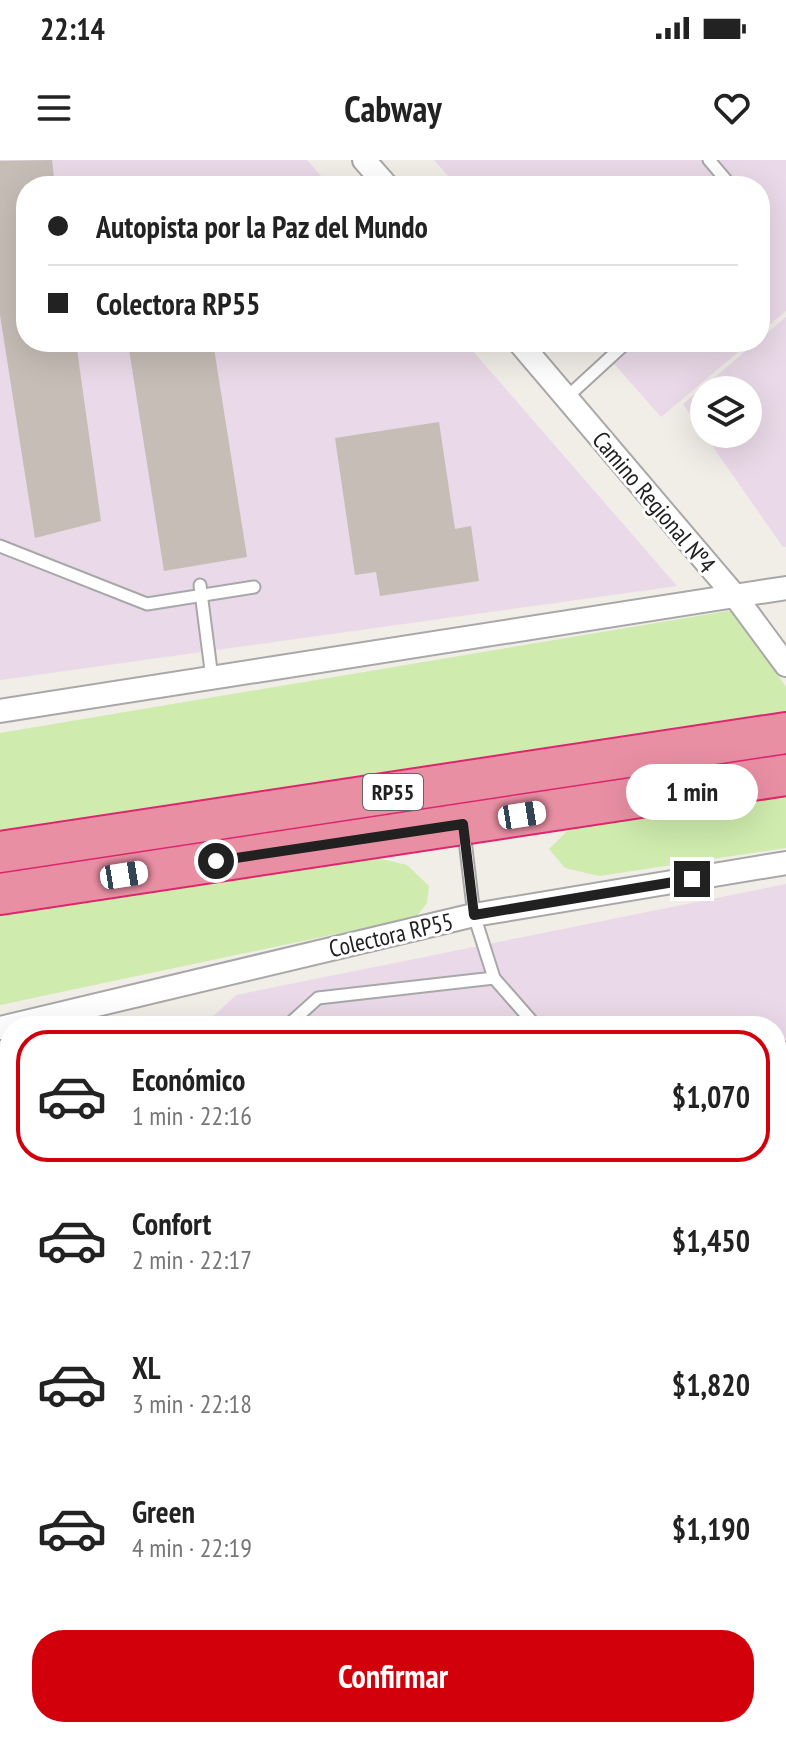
<!DOCTYPE html>
<html lang="es">
<meta charset="utf-8">
<style>
:root{--surface:#fff;--page:#f2f2f2;--text:#222;--muted:#767676;--line:#e0e0e0;--accent:#d1000b}
body{margin:0;font-family:"PT Sans Narrow",sans-serif;background:var(--page);color:var(--text);height:100vh;display:flex;flex-direction:column;font-size:30px;white-space:nowrap}
*{box-sizing:border-box;margin:0}
p{font-size:26px;color:var(--muted)}
.icon{flex:none;width:44px;height:44px;fill:none;stroke:currentColor;stroke-width:2;stroke-linecap:round;stroke-linejoin:round}
.map{position:relative;flex:1;overflow:hidden}
.side{position:absolute;left:0px;top:856px;width:786px;height:722px;display:flex;flex-direction:column;background:var(--surface);border-radius:32px 32px 0 0;box-shadow:0 8px 32px #0002}
.side>*{flex:none}
.top-card{position:absolute;left:16px;top:16px;width:754px;height:176px;border-radius:32px;box-shadow:0 8px 32px #0002;display:grid;align-content:center;height:176px;padding:0 32px;background:var(--surface)}
.tools{position:absolute;left:690px;top:216px;display:grid;gap:16px}
.tools a{display:grid;place-items:center;width:72px;height:72px;border-radius:50%;background:var(--surface);box-shadow:0 8px 32px #0002;font-size:40px}
.end{position:absolute;width:36px;height:36px;margin:-18px;border:10px solid #212121;background:#fff;box-shadow:0 0 0 4px #fff}
.from{border-radius:50%}
.bubble{position:absolute;height:56px;border-radius:28px;background:var(--surface);box-shadow:0 8px 32px #0002;font-size:26px;font-weight:700;line-height:56px;text-align:center}
.car{position:absolute;width:24px;height:48px;margin:-24px -12px;border-radius:10px;box-shadow:0 0 6px 2px #0007;background:linear-gradient(#fff 24%,#345 0 40%,#fff 0 76%,#345 0 86%,#fff 0)}
.top-card b{display:flex;align-items:center;gap:28px;height:76px;font-size:30px}
.top-card b+b{border-top:2px solid var(--line)}
.top-card i{width:20px;height:20px;background:var(--text)}
ul{padding:14px 0 0;list-style:none}
li{display:flex;align-items:center;gap:24px;height:132px;margin:0 16px 12px;padding:0 16px;border:4px solid transparent;border-radius:32px}
li div{flex:1}
li b{display:block;font-size:30px}
li em{font-style:normal;font-weight:700}
li.on{border-color:var(--accent)}
li>.icon{width:72px;height:72px;stroke-width:1.5}
.cta{display:flex;gap:16px;margin-top:auto;padding:16px 32px}
.cta a{flex:1;height:92px;border-radius:32px;background:var(--accent);color:#fff;font-size:32px;font-weight:700;line-height:92px;text-align:center}
.status{display:flex;justify-content:space-between;align-items:center;height:56px;padding:0 40px;background:var(--surface);direction:ltr}
.status svg{height:22px;fill:currentColor}
header{display:flex;justify-content:space-between;align-items:center;height:104px;padding:0 32px;background:var(--surface);font-size:36px;font-weight:700}
.map>svg:first-child{display:block}
.industrial{fill:#ead9e8;fill-rule:evenodd}
.farmland{fill:#eff0d3}
.grass{fill:#cfebad}
.building{fill:#c6bdb6}
.lines{fill:none;stroke-linecap:round;stroke-linejoin:round}
.lane-casing{stroke:#a8a8a8;stroke-width:15}
.street-casing{stroke:#a8a8a8;stroke-width:26}
.highway-casing{stroke:#de266e;stroke-width:44}
.path{stroke:#fc756e;stroke-width:5;stroke-dasharray:4 4;stroke-linecap:butt}
.lane{stroke:#fff;stroke-width:11}
.street{stroke:#fff;stroke-width:22}
.highway{stroke:#e98fa4;stroke-width:40}
.route{stroke:#212121;stroke-width:10}
.labels{text-anchor:middle;dominant-baseline:central;stroke-width:6;stroke-linejoin:round;paint-order:stroke}
.shield{fill:#fff;stroke:#646464;stroke-width:2}
.shield-label{font-size:22px;font-weight:bold;fill:#212121}
.street-label{font-size:24px;fill:#212121;stroke:#fff}
</style>
<div class="status"><b>22:14</b><svg viewBox="0 0 49 12"><path d="M0 12V9h3v3zM5 12V6h3v6zM10 12V3h3v9zM15 12V0h3v12zM26 1h20v11H26zM47 4h2v5h-2z"/></svg></div>
<header><svg class="icon" aria-label="menu" viewBox="0 0 24 24"><path d="M4 6h16M4 12h16M4 18h16"/></svg>Cabway<svg class="icon" aria-label="heart" viewBox="0 0 24 24"><path d="M12 20l-8-8c-3-5 5-10 8-4 3-6 11-1 8 4z"/></svg></header>
<div class="map">
<svg width="786" height="1577" viewBox="0 0 786 1577">
<rect width="100%" height="100%" fill="#f1ede7"/>
<!-- industrial -->
<g class="industrial">
<path d="M0 0H307L330 26H26V182H465L677 426 0 520Z"/>
<path d="M434 0H786V151L760 173V26H457Z"/>
<path d="M786 157V387H783L683 244ZM704 230H748V274H704Z"/>
<path d="M595 182H750L661 257Z"/>
<path d="M786 724V1577H584L576 1568H776V866H203L236 835Z"/>
</g>
<!-- farmland -->
<path class="farmland" d="M10 1039V1568H573L580 1577H0V1047Z"/>
<!-- grass -->
<g class="grass">
<path d="M734 450 786 527V556L0 672V573Z"/>
<path d="M786 632V688L599 716 565 708 549 689 575 663Z"/>
<path d="M356 693 407 705 429 726 427 743 416 757 0 845V745Z"/>
</g>
<!-- building -->
<g class="building">
<path d="M52 0 55 26H26V182H76L101 361 35 378 0 155V1Z"/>
<path d="M213 182 247 397 164 411 128 183Z"/>
<path d="M439 262 455 369 471 366 479 421 380 436 376 412 355 415 335 278Z"/>
<path d="M786 1337V1577H647L639 1568H776V1346Z"/>
</g>
<g class="lines">
<defs>
<g id="lane">
<path d="M709 0 731 26"/>
<path d="M566 238 627 182"/>
<path d="M0 386 147 444 254 427"/>
<path d="M200 425 212 518"/>
<path d="M464 672 474 755 494 818 536 866"/>
<path d="M287 866 318 838 494 818"/>
<path d="M776 897 786 888"/>
<path d="M776 1145 786 1156"/>
<path d="M776 1289 786 1280"/>
</g>
<g id="street">
<path d="M364 0 387 26"/>
<path d="M519 182 735 436 786 505"/>
<path d="M0 551 786 428"/>
<path d="M0 868 474 755 786 703"/>
</g>
<g id="highway">
<path d="M0 692 786 573"/>
<path d="M0 734 786 615"/>
</g>
</defs>
<!-- lane casing -->
<use href="#lane" class="lane-casing"/>
<!-- street casing -->
<use href="#street" class="street-casing"/>
<!-- highway casing -->
<use href="#highway" class="highway-casing"/>
<!-- path -->
<g class="path">
<path d="M146 866 157 857"/>
<path d="M0 982 10 975"/>
</g>
<!-- lane -->
<use href="#lane" class="lane"/>
<!-- street -->
<use href="#street" class="street"/>
<!-- highway -->
<use href="#highway" class="highway"/>
</g>
<g class="lines">
<!-- route -->
<path class="route" d="M216 701 463 664 474 755 692 719"/>
</g>
<g class="labels">
<!-- shield labels -->
<rect class="shield" x="363" y="614" width="60" height="36" rx="6"/>
<g class="shield-label">
<text x="393" y="632">RP55</text>
</g>
<!-- street labels -->
<g class="street-label">
<text transform="translate(654 342) rotate(50)">Camino Regional Nº4</text>
<text transform="translate(391 775) rotate(-13)">Colectora RP55</text>
</g>
</g>
</svg>
<div class="tools">
<a><svg class="icon" aria-label="layers" viewBox="0 0 24 24"><path d="M12 4l9 5-9 5-9-5zM3 14l9 5 9-5"/></svg></a>
</div>
<i class="end from" style="left:216px;top:701px"></i>
<i class="end" style="left:692px;top:719px"></i>
<div class="bubble" style="left:626px;top:604px;width:132px">1 min</div>
<i class="car" style="left:522px;top:655px;rotate:81deg"></i>
<i class="car" style="left:124px;top:715px;rotate:81deg"></i>
<div class="top-card">
<b><i class="from"></i>Autopista por la Paz del Mundo</b>
<b><i></i>Colectora RP55</b>
</div>
<section class="side">
<ul>
<li class="on"><svg class="icon" aria-label="car" viewBox="0 0 24 24"><path d="M5 17H2v-5l4-1 3-4h7l3 4 3 1v5h-3M9 17h6M6 11h13"/><circle cx="7" cy="17" r="2"/><circle cx="17" cy="17" r="2"/></svg><div><b>Económico</b><p>1 min · 22:16</p></div><em>$1,070</em></li>
<li><svg class="icon" aria-label="car" viewBox="0 0 24 24"><path d="M5 17H2v-5l4-1 3-4h7l3 4 3 1v5h-3M9 17h6M6 11h13"/><circle cx="7" cy="17" r="2"/><circle cx="17" cy="17" r="2"/></svg><div><b>Confort</b><p>2 min · 22:17</p></div><em>$1,450</em></li>
<li><svg class="icon" aria-label="car" viewBox="0 0 24 24"><path d="M5 17H2v-5l4-1 3-4h7l3 4 3 1v5h-3M9 17h6M6 11h13"/><circle cx="7" cy="17" r="2"/><circle cx="17" cy="17" r="2"/></svg><div><b>XL</b><p>3 min · 22:18</p></div><em>$1,820</em></li>
<li><svg class="icon" aria-label="car" viewBox="0 0 24 24"><path d="M5 17H2v-5l4-1 3-4h7l3 4 3 1v5h-3M9 17h6M6 11h13"/><circle cx="7" cy="17" r="2"/><circle cx="17" cy="17" r="2"/></svg><div><b>Green</b><p>4 min · 22:19</p></div><em>$1,190</em></li>
</ul>
<div class="cta"><a>Confirmar</a></div>
</section>
</div>
